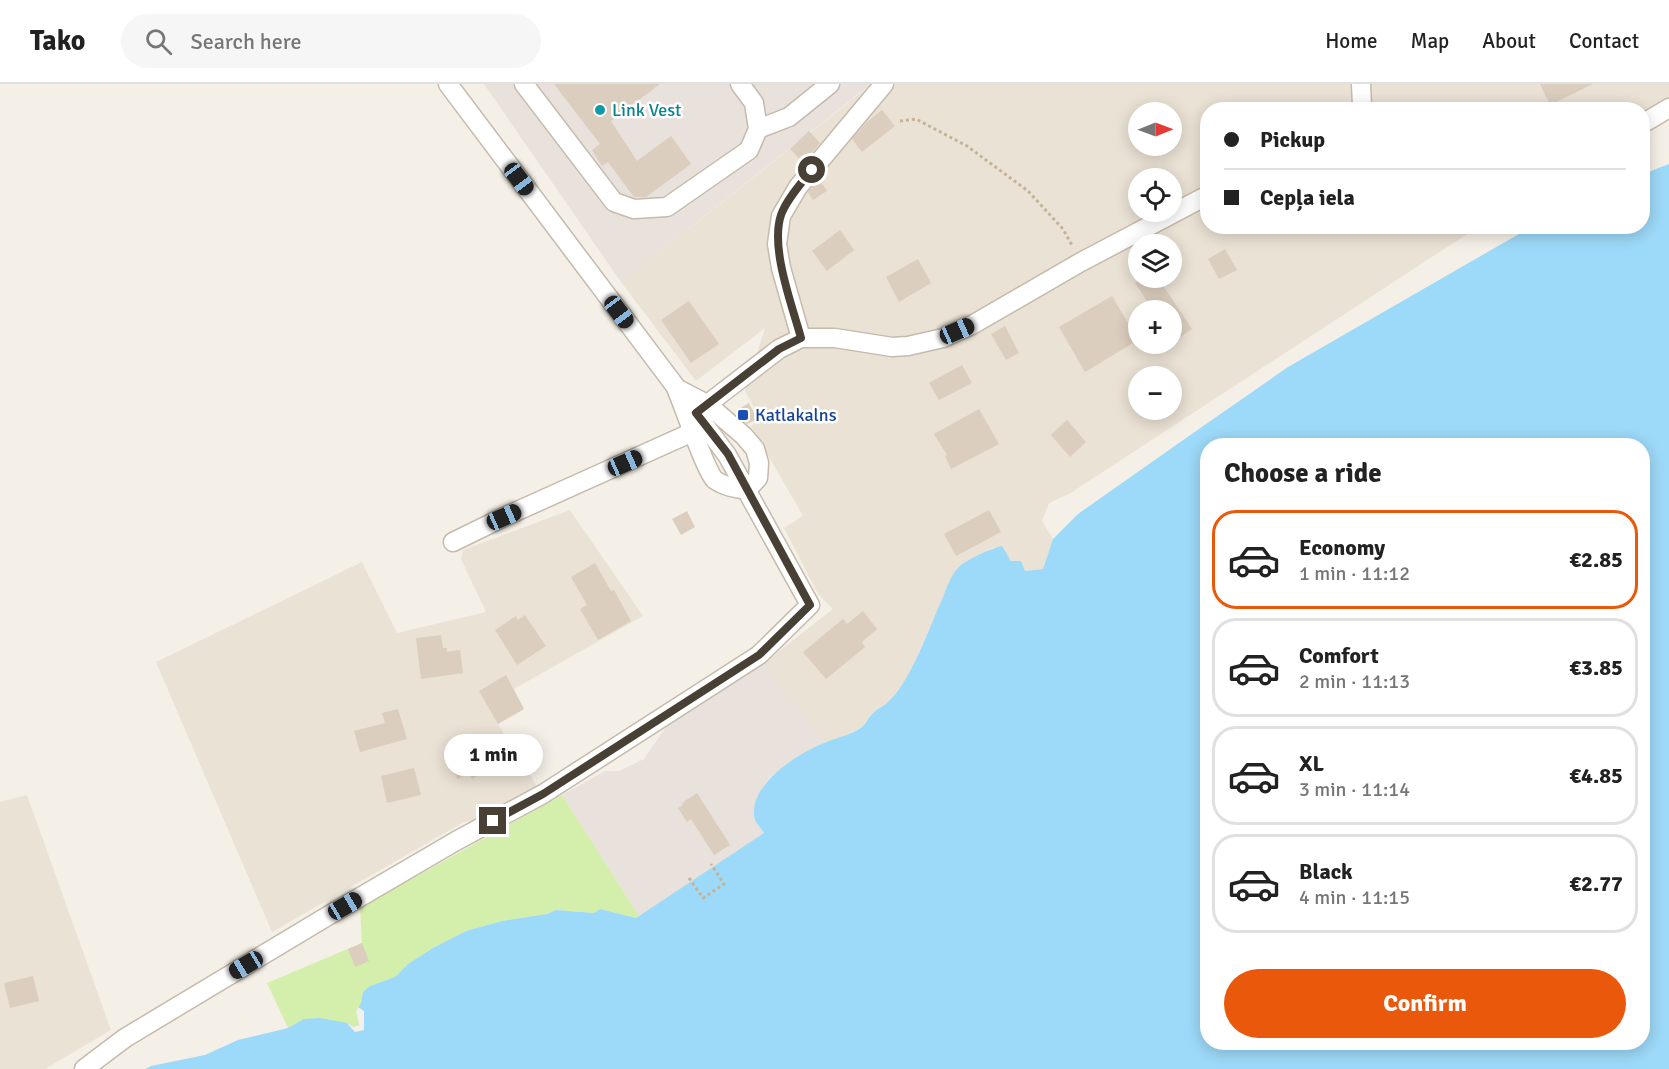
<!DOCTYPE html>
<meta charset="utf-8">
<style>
:root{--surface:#fff;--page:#f6f6f6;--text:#222;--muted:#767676;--line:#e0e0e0;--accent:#ea580c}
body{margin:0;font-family:Signika,sans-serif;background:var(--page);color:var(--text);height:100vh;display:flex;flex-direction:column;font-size:22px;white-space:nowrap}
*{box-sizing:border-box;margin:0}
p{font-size:20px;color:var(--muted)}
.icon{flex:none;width:33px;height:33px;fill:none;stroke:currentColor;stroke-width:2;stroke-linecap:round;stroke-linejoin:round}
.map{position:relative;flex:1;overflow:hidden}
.panel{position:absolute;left:1200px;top:354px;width:450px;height:612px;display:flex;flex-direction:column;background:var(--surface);border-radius:24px;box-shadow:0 3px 15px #0003}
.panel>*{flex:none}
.guide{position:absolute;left:1200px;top:18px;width:450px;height:132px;border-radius:24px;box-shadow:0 3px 15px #0003;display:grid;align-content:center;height:132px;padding:0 24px;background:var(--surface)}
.needle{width:39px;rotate:89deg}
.controls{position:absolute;left:1128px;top:18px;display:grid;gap:12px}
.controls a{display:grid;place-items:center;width:54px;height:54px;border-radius:50%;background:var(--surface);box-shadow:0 3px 15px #0003;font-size:30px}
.end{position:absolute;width:27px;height:27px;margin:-14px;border:8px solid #494035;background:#fff;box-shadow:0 0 0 3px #fff}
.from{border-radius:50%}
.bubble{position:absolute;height:42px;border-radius:21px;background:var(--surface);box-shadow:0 3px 15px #0003;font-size:20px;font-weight:700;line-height:42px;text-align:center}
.car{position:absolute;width:18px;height:36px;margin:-18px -9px;border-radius:8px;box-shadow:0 0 4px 2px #0007;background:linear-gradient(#222 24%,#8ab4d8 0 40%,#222 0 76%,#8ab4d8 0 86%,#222 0)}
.guide b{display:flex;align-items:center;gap:21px;height:57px;font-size:22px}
.guide b+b{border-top:2px solid var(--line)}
.guide i{width:15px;height:15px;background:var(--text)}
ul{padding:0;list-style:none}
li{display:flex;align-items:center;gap:18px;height:99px;margin:0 12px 9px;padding:0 12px;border:3px solid var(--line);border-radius:24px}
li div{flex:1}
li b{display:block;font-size:22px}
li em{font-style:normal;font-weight:700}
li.on{border-color:var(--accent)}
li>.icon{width:54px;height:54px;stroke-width:1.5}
h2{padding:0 24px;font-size:27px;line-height:72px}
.button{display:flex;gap:12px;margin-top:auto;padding:12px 24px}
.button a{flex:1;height:69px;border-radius:36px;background:var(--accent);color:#fff;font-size:24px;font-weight:700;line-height:69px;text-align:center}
header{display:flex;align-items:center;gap:36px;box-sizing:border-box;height:84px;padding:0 30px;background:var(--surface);border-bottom:2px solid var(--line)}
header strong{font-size:28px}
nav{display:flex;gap:33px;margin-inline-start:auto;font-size:21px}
.search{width:420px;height:54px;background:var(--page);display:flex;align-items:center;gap:15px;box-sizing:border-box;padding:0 21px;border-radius:33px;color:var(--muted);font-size:22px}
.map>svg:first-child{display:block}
.residential{fill:#eae2d4;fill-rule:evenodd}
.industrial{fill:#e8e1dc}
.green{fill:#d4eeab}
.water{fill:#9dd9f8;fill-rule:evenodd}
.pier{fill:#f5f0e7}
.building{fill:#dbcebe}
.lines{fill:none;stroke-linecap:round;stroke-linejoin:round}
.minor-casing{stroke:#c5baab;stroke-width:21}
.path{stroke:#c5b298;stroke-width:3;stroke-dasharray:3 3;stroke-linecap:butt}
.minor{stroke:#fff;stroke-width:18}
.route{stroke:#494035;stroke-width:8}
.culture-dot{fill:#0f9aa8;stroke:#fff;stroke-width:2}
.transit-dot{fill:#1a4fb4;stroke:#fff;stroke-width:2}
.labels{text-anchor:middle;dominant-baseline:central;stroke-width:5;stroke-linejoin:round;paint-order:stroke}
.culture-label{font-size:18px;fill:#0d838f;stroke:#fff;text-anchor:start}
.transit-label{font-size:18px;fill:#164399;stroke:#fff;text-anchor:start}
</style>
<header>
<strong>Tako</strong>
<div class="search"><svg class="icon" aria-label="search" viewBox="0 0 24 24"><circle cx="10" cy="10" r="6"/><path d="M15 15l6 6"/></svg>Search here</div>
<nav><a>Home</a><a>Map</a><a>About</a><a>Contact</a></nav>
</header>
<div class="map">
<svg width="1669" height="985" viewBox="0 0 1669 985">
<rect width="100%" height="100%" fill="#f5f0e7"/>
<!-- residential -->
<g class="residential">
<path d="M872 0H1669V17L1643 35 1642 26H1208V142L1478 143 1069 410 1049 419 1042 437 1053 455 1043 485 1025 487 994 463 960 482 949 499 909 591 890 617 872 629 862 643 841 654 826 658 818 649 764 579 833 525 818 510 784 444 803 432 751 342 761 336 745 307 765 244 696 297 621 198ZM1138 28H1172V62H1138ZM1138 94H1172V128H1138ZM1138 160H1172V194H1138ZM1138 226H1172V260H1138ZM1138 292H1172V326H1138Z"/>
<path d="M570 426 643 532 514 605 524 625 498 640 537 702 475 737 464 738 272 848 156 578 362 478 397 549 486 528 461 475 463 466Z"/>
<path d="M27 711 111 946 45 985H0V718Z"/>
</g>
<!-- industrial -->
<g class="industrial">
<path d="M484 0H871L621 198Z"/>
<path d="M764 579 818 649 826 658 799 672 768 695 760 708 755 721 754 731 758 742 765 749 639 832 562 711 605 687H619L644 675 673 633Z"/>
</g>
<!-- green -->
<path class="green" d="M562 711 639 832 636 834 600 825 594 829 556 826 547 830 502 837 466 847 433 864 408 880 395 893 370 902 363 908C361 921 359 927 359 941L354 943C348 939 342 939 335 938 313 933 308 933 288 944L267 899 362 859 360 824Z"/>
<!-- water -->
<path class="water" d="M1669 80V985H145L151 982 205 971 238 956 288 944 304 935 320 934 347 939 355 943 359 940 356 928 361 919 363 908 370 902 395 893 408 880 433 864 466 847 502 837 547 830 556 826 594 829 600 825 636 834 764 749C760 743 754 738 754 730 752 698 799 669 824 659 836 654 851 651 862 643 866 639 869 633 873 629 878 624 884 622 888 618 912 596 929 543 943 513 947 503 952 488 961 481 969 475 992 464 1002 462L1011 477H1021L1025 487 1043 485 1053 455 1078 430 1196 347 1288 283 1531 143 1642 142 1643 90ZM1208 362H1642V958H1208Z"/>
<!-- pier -->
<path class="pier" d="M358 923 364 927V946L355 948 347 939 354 943 359 941 356 928Z"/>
<!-- building -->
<g class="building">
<path d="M554 0H660L611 37 637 77 671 52 691 80 646 113H634L608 78 602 82 592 66 600 60Z"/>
<path d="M1540 0H1593L1550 21Z"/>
<path d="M882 26 895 42 862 68 852 55 867 38Z"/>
<path d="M809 47 820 59 803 79 790 65Z"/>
<path d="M819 95 827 107 813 116 808 108Z"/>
<path d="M840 146 854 166 827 187 812 167Z"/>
<path d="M1225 165 1237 186 1219 195 1208 175Z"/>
<path d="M918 175 931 199 899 218 886 193Z"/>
<path d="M1143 194H1158L1192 245 1172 259V226H1153L1135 199Z"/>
<path d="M1112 212 1138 256 1085 288 1059 243Z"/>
<path d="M689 217 719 260 691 279 661 236Z"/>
<path d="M1005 242 1019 269 1006 276 991 250Z"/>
<path d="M962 281 972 299 939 316 929 299Z"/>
<path d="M749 319 757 335 747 340 741 335 737 326Z"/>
<path d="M979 325 999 360 951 385 945 372 947 371 934 350Z"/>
<path d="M1067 336 1086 358 1070 373 1051 351Z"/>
<path d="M989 426 1001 448 956 472 944 450Z"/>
<path d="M687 427 695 443 681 451 672 435Z"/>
<path d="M595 479 611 507 614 506 631 537 598 556 580 525 587 521 571 493Z"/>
<path d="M863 527 877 545 862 558 865 563 826 595 803 568 843 535 847 540Z"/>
<path d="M525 531 546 562 517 581 495 546 516 532 518 536Z"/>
<path d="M441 551 443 564H447V568L460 566 463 589 421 595 416 554Z"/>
<path d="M506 591 524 625 498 640 479 607Z"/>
<path d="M398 625 407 655 360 668 354 647 385 639 382 629Z"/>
<path d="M473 663 487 686 472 695 469 689 458 695 448 678Z"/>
<path d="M414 684 421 711 387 719 381 692Z"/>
<path d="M697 709 730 761 714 771 691 735 687 738 678 724 683 721 682 719Z"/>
<path d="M362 859 369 877 355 883 348 865Z"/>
<path d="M33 892 39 917 10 924 4 899Z"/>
</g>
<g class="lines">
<defs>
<g id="minor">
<path d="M524 0 614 118 634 125 667 123 749 66 758 45 754 19 740 0"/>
<path d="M1361 0 1362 22"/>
<path d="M1642 40 1669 24"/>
<path d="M758 45 789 33 830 0"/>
<path d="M801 254 781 184 777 160 781 132 798 103 884 0"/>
<path d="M676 304 707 320 744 352 755 365 759 379 758 394 747 406C736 404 725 403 715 396 706 388 683 320 676 304Z"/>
<path d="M696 329 779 265 801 254H835L892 263 908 262 943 254 972 241 1081 178 1208 111"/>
<path d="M453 458 504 433 686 351 702 340"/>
<path d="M84 985 125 954 326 833 456 757 543 710 759 571 810 521 727 371 448 0"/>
</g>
</defs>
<!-- minor casing -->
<use href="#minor" class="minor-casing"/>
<!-- path -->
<g class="path">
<path d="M900 37 916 35 967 62 1028 107 1063 145 1073 163"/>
<path d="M689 794 703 814 724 800 711 780"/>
</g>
<!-- minor -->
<use href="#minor" class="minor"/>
</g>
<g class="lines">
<!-- route -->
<path class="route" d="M493 737 543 710 759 571 810 521 728 370 696 329 779 265 801 254C792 221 770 164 781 131 786 116 802 98 812 86"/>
</g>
<!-- markers -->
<circle class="culture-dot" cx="600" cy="26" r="6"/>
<rect class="transit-dot" x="737" y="325" width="12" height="12" rx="3"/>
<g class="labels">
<!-- culture labels -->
<g class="culture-label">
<text x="612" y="26">Link Vest</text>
</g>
<!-- transit labels -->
<g class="transit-label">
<text x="755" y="331">Katlakalns</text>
</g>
</g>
</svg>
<div class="controls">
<a><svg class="needle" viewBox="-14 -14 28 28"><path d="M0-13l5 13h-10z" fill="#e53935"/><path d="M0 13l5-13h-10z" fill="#767676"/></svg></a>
<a><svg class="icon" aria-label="locate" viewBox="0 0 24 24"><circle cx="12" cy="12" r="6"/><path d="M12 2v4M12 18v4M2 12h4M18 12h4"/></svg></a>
<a><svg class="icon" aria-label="layers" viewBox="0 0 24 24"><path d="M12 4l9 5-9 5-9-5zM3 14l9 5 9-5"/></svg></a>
<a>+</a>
<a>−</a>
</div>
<i class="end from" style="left:812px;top:86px"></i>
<i class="end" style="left:493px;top:737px"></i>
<div class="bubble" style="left:444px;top:650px;width:99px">1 min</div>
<i class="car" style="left:519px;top:95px;rotate:143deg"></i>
<i class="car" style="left:619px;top:228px;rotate:143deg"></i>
<i class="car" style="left:957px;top:247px;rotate:66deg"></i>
<i class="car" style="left:625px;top:379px;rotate:66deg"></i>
<i class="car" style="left:504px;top:433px;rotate:66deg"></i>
<i class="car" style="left:345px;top:822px;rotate:60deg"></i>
<i class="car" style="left:246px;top:881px;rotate:239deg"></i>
<div class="guide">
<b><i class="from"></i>Pickup</b>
<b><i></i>Cepļa iela</b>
</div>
<section class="panel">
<h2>Choose a ride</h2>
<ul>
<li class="on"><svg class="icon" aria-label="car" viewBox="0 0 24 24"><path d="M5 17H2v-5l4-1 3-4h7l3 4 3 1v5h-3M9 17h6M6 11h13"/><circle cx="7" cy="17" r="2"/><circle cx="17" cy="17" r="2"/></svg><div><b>Economy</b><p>1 min · 11:12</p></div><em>€2.85</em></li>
<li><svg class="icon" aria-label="car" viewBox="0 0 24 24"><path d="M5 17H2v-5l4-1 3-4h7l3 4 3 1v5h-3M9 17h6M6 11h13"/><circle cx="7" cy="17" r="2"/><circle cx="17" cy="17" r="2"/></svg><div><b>Comfort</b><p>2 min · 11:13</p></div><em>€3.85</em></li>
<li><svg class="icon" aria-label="car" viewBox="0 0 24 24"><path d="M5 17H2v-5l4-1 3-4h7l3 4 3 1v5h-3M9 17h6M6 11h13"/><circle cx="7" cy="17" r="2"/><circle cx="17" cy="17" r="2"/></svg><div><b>XL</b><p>3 min · 11:14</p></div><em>€4.85</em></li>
<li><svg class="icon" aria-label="car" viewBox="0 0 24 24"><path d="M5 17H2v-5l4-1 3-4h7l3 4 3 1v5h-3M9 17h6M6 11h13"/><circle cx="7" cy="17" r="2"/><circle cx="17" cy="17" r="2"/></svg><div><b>Black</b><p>4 min · 11:15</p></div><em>€2.77</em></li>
</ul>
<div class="button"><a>Confirm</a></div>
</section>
</div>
